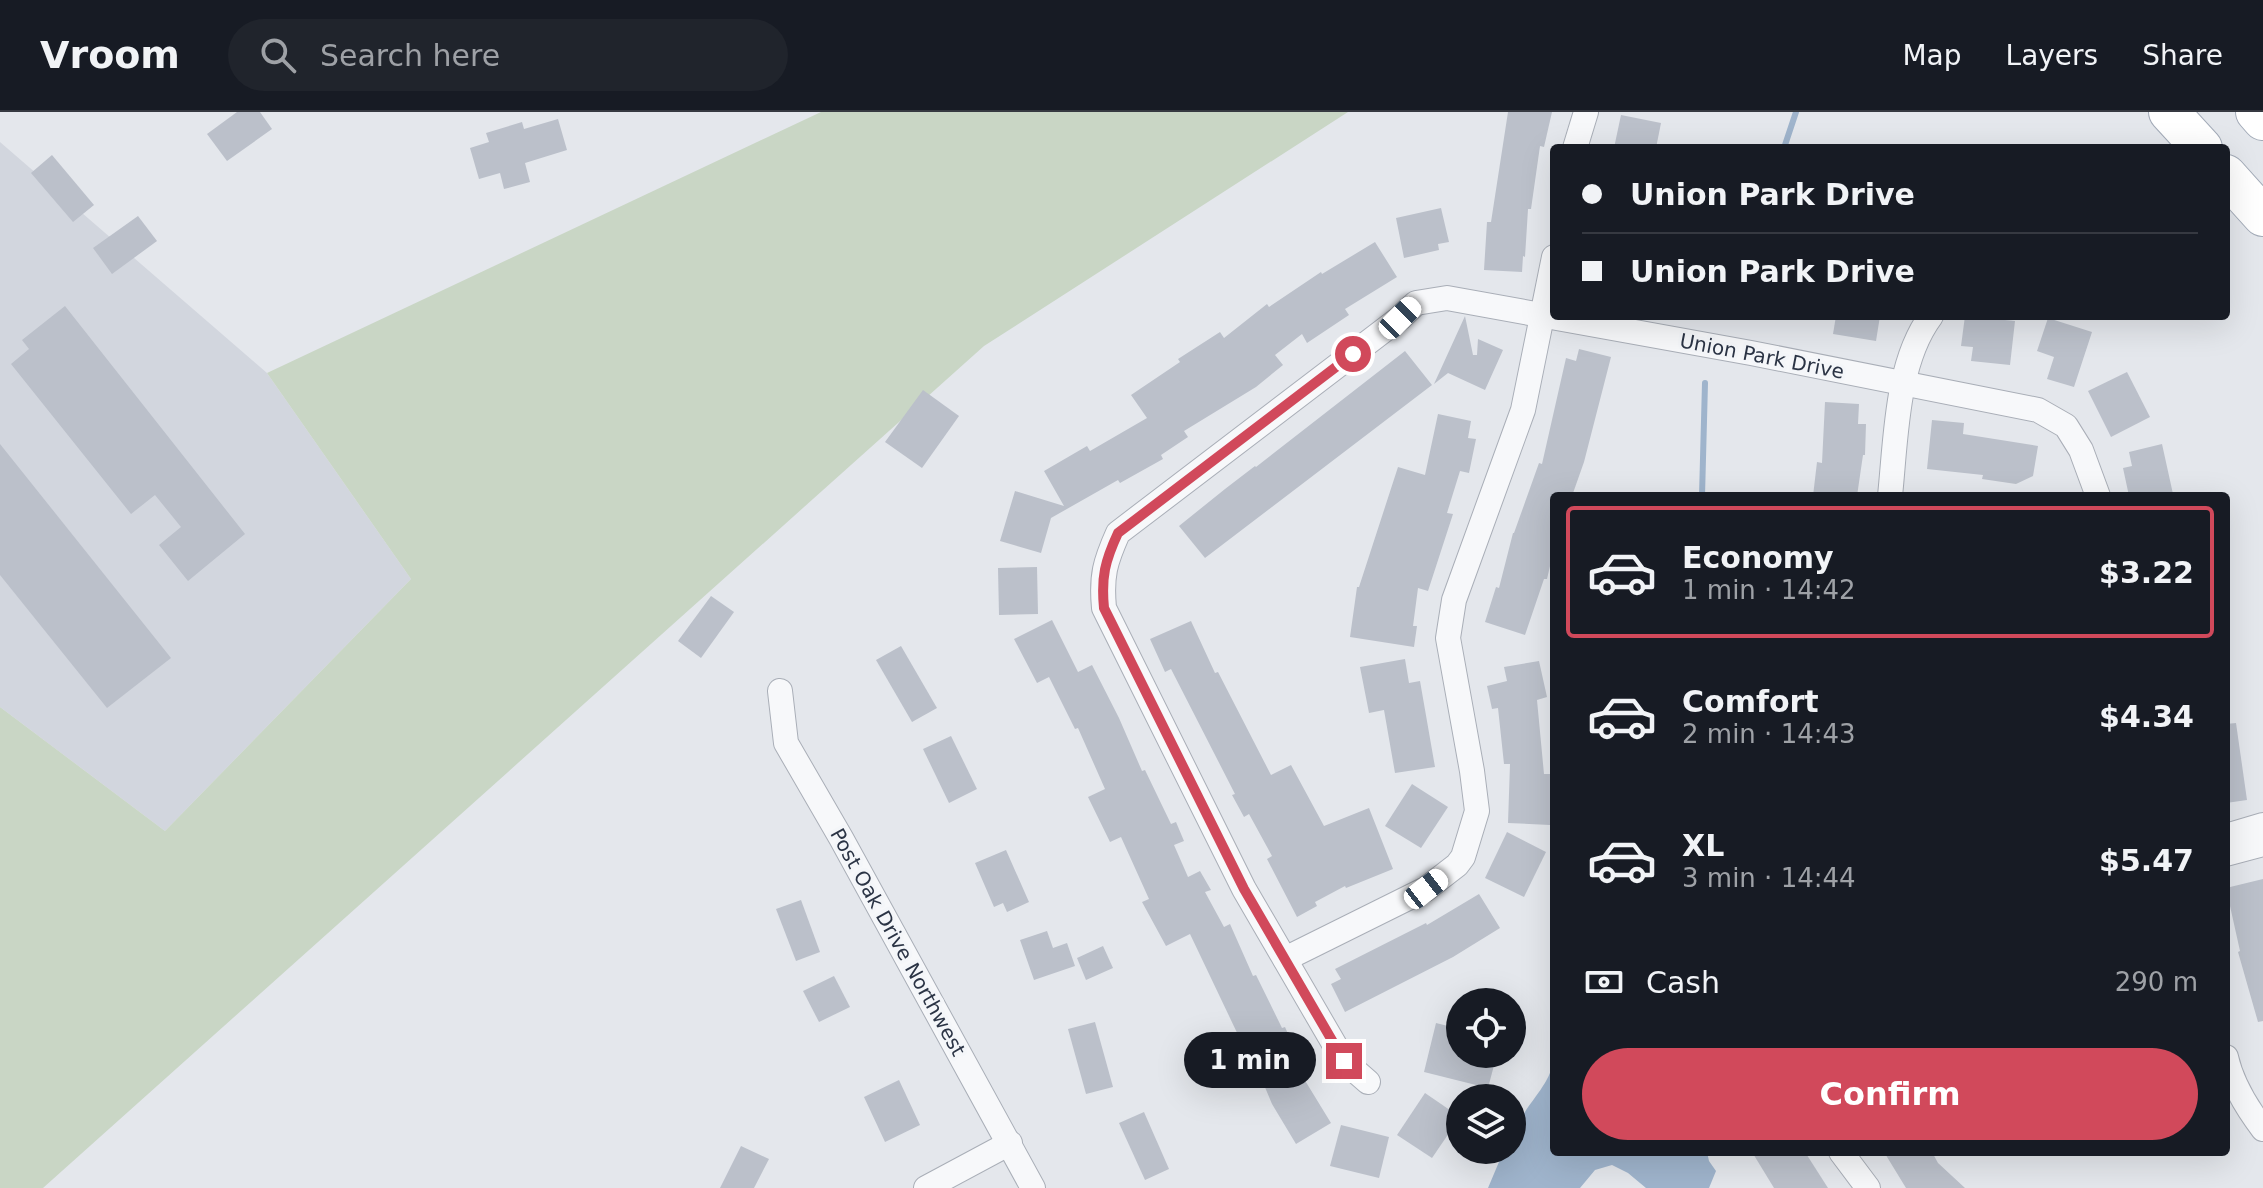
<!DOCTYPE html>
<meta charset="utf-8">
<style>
:root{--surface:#171b24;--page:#20242c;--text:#f1f3f6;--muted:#9ea1a6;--line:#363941;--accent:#d1495b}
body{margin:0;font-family:"DejaVu Sans",sans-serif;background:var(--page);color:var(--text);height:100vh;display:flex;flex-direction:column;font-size:30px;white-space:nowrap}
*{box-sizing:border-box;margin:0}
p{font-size:26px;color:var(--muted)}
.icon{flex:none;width:44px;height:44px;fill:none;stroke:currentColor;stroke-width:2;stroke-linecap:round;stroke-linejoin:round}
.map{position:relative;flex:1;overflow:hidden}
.drawer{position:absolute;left:1550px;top:380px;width:680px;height:664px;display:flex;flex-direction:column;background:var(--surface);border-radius:8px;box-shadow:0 8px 32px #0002}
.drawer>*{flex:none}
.banner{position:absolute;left:1550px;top:32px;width:680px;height:176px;border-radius:8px;box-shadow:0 8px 32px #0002;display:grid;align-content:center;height:176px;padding:0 32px;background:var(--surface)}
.fabs{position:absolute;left:1446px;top:876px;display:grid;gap:16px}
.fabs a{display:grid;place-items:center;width:80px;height:80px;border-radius:50%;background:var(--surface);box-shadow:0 8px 32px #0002;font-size:40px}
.end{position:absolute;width:36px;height:36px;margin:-18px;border:10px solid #d1495b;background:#fff;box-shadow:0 0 0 4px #fff}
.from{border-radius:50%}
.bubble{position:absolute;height:56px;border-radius:28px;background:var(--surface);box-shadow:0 8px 32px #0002;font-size:26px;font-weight:600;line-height:56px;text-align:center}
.car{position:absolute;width:24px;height:48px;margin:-24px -12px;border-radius:10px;box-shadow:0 0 6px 2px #0007;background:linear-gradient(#fff 24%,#345 0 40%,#fff 0 76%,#345 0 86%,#fff 0)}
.banner b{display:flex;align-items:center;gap:28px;height:76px;font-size:30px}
.banner b+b{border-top:2px solid var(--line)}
.banner i{width:20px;height:20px;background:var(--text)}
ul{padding:14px 0 0;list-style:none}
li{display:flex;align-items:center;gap:24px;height:132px;margin:0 16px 12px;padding:0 16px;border:4px solid transparent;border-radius:8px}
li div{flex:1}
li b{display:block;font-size:30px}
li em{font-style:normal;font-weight:600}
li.selected{border-color:var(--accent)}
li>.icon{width:72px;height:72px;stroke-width:1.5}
.pay{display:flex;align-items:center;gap:20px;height:88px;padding:0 32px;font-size:30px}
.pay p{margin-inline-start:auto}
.cta{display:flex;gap:16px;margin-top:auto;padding:16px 32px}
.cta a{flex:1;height:92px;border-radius:48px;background:var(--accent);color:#fff;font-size:32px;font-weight:600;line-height:92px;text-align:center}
header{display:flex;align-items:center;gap:48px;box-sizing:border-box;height:112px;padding:0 40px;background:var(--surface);border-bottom:2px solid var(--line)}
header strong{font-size:38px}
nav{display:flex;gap:44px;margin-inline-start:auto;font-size:28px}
.search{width:560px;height:72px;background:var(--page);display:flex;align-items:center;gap:20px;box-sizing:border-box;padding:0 28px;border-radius:44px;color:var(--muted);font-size:30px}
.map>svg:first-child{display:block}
.built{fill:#d2d6de}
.green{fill:#c9d6c5}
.water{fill:#9fb4cc}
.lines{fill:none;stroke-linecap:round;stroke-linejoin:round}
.stream{stroke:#9fb4cc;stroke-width:6}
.building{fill:#bbc0ca}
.street-casing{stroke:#a9aeb7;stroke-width:26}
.primary-casing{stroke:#a3abb8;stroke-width:42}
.street{stroke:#f7f8fa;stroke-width:24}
.primary{stroke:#fff;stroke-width:40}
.route{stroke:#d1495b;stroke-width:10}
.labels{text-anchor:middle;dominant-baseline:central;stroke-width:7;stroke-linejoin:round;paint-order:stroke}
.street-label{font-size:20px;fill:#2b3445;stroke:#f4f6f9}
</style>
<header>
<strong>Vroom</strong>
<div class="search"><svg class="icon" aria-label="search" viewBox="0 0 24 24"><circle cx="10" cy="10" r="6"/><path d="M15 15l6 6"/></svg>Search here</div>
<nav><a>Map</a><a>Layers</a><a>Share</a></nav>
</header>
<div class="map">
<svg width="2263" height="1076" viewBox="0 0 2263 1076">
<rect width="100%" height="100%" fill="#e4e7ec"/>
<!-- built -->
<path class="built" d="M0 30 267 261 411 467 165 719 0 595Z"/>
<!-- green -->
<path class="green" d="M821 0H1348L984 234 43 1076H0V595L165 719 411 467 267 261Z"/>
<!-- water -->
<path class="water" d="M1554 945V1040H1707L1709 1049 1716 1059 1709 1076H1646L1628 1061 1612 1053 1595 1058 1580 1076H1488L1504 1038H1512C1512 999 1551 980 1554 945Z"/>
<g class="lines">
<!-- stream -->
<g class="stream">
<path d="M1784 36 1796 0"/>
<path d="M1702 384 1705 271"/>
</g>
</g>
<!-- building -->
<g class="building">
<path d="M237 0H260L272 17 227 49 207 22Z"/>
<path d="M1508 0H1552L1544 35 1540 34 1531 97H1528L1525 145 1523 144 1522 160 1484 158 1487 110H1491Z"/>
<path d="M1621 3 1661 11 1656 36H1614Z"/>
<path d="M558 7 567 38 525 51 530 70 504 77 500 61 479 67 470 36 489 30 486 21 522 10 524 17Z"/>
<path d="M52 43 94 93 73 110 31 61Z"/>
<path d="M1441 96 1449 130 1438 132 1439 138 1404 146 1396 106Z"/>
<path d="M138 104 157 129 112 162 93 136Z"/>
<path d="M1375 130 1397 165 1345 197 1349 203 1307 231 1302 222 1275 243 1283 253 1256 275 1184 319 1188 325 1161 343 1163 347 1120 371 1118 368 1051 406 1041 441 1000 429 1015 379 1064 394 1044 359 1087 334 1090 339 1147 306 1131 283 1180 250 1178 247 1220 220 1224 226 1267 192 1269 195 1321 160 1322 162Z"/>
<path d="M65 194 245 422 188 469 159 433 181 415 155 383 131 402 11 252 29 237 22 228Z"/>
<path d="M1465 204 1473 243H1477L1478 227 1503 238 1485 278 1448 261 1434 272Z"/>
<path d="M1836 204H1880L1876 229 1833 222Z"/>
<path d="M1965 204 2015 209 2010 253 1971 249 1973 235 1961 234Z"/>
<path d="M2048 206 2092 220 2074 275 2047 267 2054 245 2037 239Z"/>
<path d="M1579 237 1611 245 1584 350 1572 384H1554V437L1547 467H1544L1525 523 1485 510 1496 475 1499 476 1513 421H1514L1539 351 1542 352 1566 246 1576 249Z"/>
<path d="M1405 239 1432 273 1205 446 1179 414 1225 377 1255 354 1256 355Z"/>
<path d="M2127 260 2150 305 2111 325 2088 279Z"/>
<path d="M923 278 959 304 922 356 885 330Z"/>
<path d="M1825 290 1859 292 1858 312H1866L1865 343H1863L1857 384H1813L1817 350 1822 351Z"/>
<path d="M1438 302 1471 309 1468 326 1476 327 1469 361 1460 359 1447 401 1453 402 1428 479 1418 476 1413 514H1417L1414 535 1350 525 1357 475H1359L1398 355 1425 363Z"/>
<path d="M1932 308 1964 311 1963 322 2038 334 2033 364 2016 372 1982 367 1983 363 1927 357Z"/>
<path d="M0 332 171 546 107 596 0 463Z"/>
<path d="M2162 332 2173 382 2162 384H2129L2123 356 2132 354 2129 340Z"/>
<path d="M1037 455 1038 502 999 503 998 456Z"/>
<path d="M711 484 734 500 701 546 678 529Z"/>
<path d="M1052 508 1078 560 1092 553 1119 606 1142 659 1145 658 1171 712 1176 710 1184 729 1174 733 1188 765 1200 759 1211 778 1205 780 1224 815 1230 812 1253 864 1256 863 1282 916 1285 915 1305 961 1301 962 1331 1011 1296 1032 1272 992 1244 925 1240 927 1190 822 1166 834 1142 790 1149 787 1121 725 1110 730 1088 685 1105 677 1078 616 1075 617 1049 565 1037 571 1014 527Z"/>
<path d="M1191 509 1215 561 1218 560 1271 663 1291 653 1324 714 1369 696 1393 757 1346 776 1345 774 1315 790 1317 794 1297 805 1267 747 1272 744 1249 702 1244 705 1232 683 1235 682 1171 557 1165 560 1150 527Z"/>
<path d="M901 534 937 596 912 610 876 548Z"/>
<path d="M1405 547 1409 571 1420 569 1435 655 1395 661 1384 598 1369 601 1360 555Z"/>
<path d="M1539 549 1547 585 1537 588 1544 662H1552L1550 713 1508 711 1510 652H1504L1498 596 1492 597 1487 574 1507 569 1504 555Z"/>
<path d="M2236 611 2247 688 2226 691V612Z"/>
<path d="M951 624 977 677 949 691 923 637Z"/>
<path d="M1412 672 1448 695 1421 736 1385 714Z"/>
<path d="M1507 720 1546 740 1524 785 1485 766Z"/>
<path d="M1006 738 1029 790 1007 800 1003 791 994 795 975 751Z"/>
<path d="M2263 767V909L2258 910 2238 840 2240 839 2226 776Z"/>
<path d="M1479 782 1500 816 1453 845 1345 900 1331 872 1341 867 1335 857 1426 811 1427 813Z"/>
<path d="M801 788 820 840 796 849 776 797Z"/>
<path d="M1047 819 1053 836 1067 831 1075 854 1034 868 1020 828Z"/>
<path d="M1103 834 1113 856 1086 868 1077 846Z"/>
<path d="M834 864 850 895 819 910 803 879Z"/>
<path d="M1095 910 1113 975 1086 982 1068 917Z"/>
<path d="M1436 911 1460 917V942H1497L1488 976 1424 960Z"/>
<path d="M899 968 920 1013 885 1030 864 985Z"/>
<path d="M1425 981 1460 1005 1432 1046 1397 1023Z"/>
<path d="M1144 1000 1169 1057 1145 1068 1119 1011Z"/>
<path d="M1341 1013 1389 1025 1379 1066 1330 1054Z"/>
<path d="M741 1034 769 1047 754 1076H720Z"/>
<path d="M1752 1040H1805L1828 1076H1774Z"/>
<path d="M1884 1040H1932L1938 1051 1965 1076H1906Z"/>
</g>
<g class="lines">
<defs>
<g id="street">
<path d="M1575 36 1586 0"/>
<path d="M1890 384C1896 327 1896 251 1931 204"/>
<path d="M780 579 786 631 841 726 1033 1076"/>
<path d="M2226 724 2263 713"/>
<path d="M2226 742 2263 732"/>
<path d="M1285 847 1426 777 1457 753 1463 745 1477 699 1472 659 1448 526 1454 488 1523 298 1554 145"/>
<path d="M2226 945C2232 972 2247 996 2263 1017"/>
<path d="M1368 970 1344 949 1244 777 1104 496C1101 464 1105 450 1118 421L1400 206 1416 191 1447 186 1751 241 2038 298 2066 314 2081 338 2098 384"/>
<path d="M1841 1040 1868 1076"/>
<path d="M926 1076 1010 1031"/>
</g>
<g id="primary">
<path d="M2169 0 2202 36"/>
<path d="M2256 0 2263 8"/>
<path d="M2226 63 2263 104"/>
</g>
</defs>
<!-- street casing -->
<use href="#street" class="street-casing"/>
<!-- primary casing -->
<use href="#primary" class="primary-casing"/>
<!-- street -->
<use href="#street" class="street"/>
<!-- primary -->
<use href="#primary" class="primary"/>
</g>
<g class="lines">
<!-- route -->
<path class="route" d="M1344 949 1244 777 1104 496C1101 465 1105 449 1118 421L1353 242"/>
</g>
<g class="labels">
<!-- street labels -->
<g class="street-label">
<text transform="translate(1762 244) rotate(11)">Union Park Drive</text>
<text transform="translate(898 830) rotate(61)">Post Oak Drive Northwest</text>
</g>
</g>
</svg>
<div class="fabs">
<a><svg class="icon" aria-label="locate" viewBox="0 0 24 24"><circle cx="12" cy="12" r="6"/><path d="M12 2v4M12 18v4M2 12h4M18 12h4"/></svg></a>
<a><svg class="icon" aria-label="layers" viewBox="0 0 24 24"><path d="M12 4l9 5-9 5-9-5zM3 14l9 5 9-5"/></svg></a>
</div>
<i class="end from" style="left:1353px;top:242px"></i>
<i class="end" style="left:1344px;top:949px"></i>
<div class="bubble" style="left:1184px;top:920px;width:132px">1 min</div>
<i class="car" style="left:1400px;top:206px;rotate:45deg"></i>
<i class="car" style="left:1426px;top:777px;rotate:52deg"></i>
<div class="banner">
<b><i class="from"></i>Union Park Drive</b>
<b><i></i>Union Park Drive</b>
</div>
<section class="drawer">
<ul>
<li class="selected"><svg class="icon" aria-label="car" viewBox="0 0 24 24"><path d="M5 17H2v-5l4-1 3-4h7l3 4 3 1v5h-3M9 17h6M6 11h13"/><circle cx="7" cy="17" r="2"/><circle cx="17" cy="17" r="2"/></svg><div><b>Economy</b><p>1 min · 14:42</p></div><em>$3.22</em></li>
<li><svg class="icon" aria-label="car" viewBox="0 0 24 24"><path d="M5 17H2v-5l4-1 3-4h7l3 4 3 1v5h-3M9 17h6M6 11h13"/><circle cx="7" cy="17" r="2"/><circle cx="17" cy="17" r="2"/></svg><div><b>Comfort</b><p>2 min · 14:43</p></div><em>$4.34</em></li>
<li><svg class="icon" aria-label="car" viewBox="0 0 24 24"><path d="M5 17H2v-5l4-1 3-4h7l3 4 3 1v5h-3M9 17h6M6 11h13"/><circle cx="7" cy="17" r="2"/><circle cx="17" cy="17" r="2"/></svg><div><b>XL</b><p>3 min · 14:44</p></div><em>$5.47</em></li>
</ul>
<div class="pay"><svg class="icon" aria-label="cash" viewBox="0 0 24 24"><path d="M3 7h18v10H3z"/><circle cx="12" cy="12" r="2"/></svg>Cash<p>290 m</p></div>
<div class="cta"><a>Confirm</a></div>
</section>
</div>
